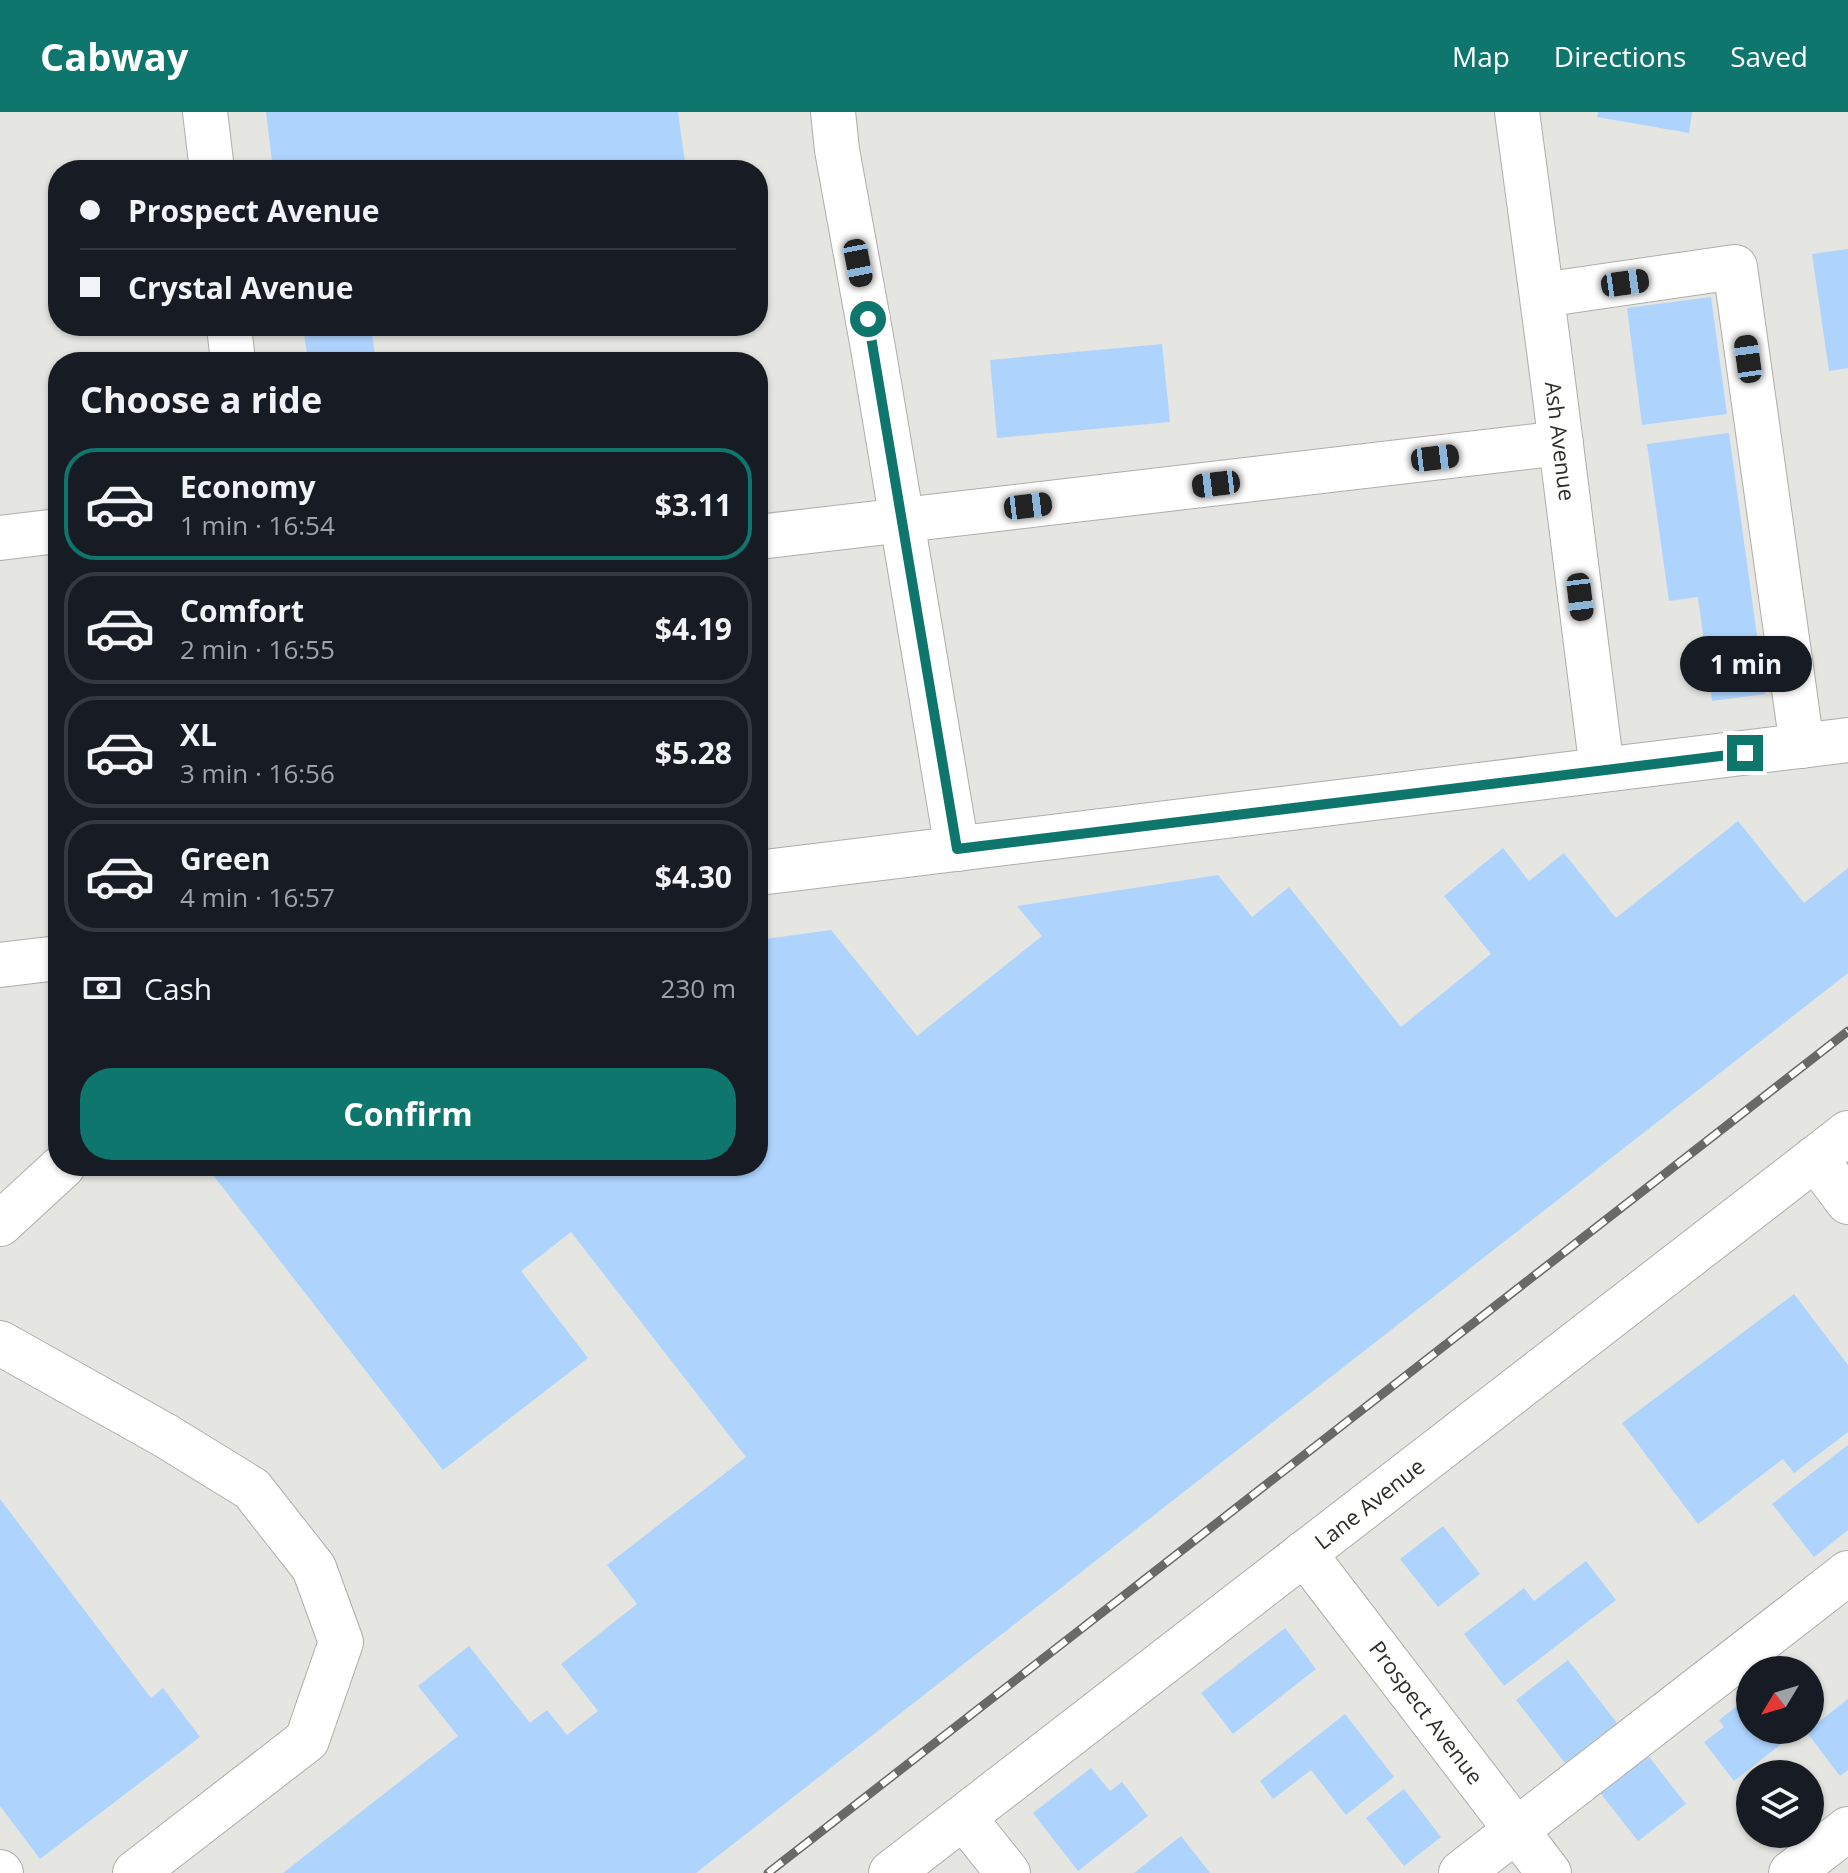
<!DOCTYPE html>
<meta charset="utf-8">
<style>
:root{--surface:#171b24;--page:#242831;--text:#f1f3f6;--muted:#9ea1a6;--line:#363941;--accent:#0f766e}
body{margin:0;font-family:"Open Sans",sans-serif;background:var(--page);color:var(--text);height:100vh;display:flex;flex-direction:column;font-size:30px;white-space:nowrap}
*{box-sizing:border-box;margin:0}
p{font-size:26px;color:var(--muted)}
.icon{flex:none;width:44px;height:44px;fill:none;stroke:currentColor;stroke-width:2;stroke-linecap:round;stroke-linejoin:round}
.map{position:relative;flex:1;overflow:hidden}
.details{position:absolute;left:48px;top:240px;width:720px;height:824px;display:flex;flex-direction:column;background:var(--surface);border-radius:32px;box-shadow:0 2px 6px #0004}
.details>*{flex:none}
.guide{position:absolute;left:48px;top:48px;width:720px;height:176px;border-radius:32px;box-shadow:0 2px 6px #0004;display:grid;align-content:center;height:176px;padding:0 32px;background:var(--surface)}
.needle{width:52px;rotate:232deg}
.tools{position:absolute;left:1736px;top:1544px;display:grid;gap:16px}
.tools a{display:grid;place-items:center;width:88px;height:88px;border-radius:50%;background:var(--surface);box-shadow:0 2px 6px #0004;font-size:40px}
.end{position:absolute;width:36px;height:36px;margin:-18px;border:10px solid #0f766e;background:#fff;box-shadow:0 0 0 4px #fff}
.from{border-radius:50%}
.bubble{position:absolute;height:56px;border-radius:28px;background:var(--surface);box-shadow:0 2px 6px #0004;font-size:26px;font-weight:700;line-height:56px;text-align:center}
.car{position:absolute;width:24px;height:48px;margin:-24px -12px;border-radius:10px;box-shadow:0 0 6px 2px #0007;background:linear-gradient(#222 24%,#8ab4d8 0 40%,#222 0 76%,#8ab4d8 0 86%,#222 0)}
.guide b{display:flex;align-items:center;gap:28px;height:76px;font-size:30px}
.guide b+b{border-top:2px solid var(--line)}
.guide i{width:20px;height:20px;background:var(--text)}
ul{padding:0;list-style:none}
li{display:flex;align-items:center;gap:24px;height:112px;margin:0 16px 12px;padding:0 16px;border:4px solid var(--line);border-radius:32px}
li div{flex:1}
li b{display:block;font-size:30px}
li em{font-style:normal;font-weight:700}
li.active{border-color:var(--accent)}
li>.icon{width:72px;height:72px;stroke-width:1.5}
h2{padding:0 32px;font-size:36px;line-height:96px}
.pay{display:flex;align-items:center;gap:20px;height:88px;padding:0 32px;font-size:30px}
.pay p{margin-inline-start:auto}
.action{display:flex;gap:16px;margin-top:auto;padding:16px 32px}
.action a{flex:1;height:92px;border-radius:32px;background:var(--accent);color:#fff;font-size:32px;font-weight:700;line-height:92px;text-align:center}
header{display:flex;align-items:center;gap:48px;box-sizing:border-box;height:112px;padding:0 40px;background:var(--accent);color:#fff}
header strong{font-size:38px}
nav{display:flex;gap:44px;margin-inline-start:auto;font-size:28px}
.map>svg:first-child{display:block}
.building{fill:#aed4fe}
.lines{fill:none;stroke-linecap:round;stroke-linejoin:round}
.minor-casing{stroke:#adaea9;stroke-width:46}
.minor{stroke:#fff;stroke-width:44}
.rail-casing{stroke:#696966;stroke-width:9}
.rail{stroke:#fffffe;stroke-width:6;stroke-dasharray:18;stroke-linecap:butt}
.route{stroke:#0f766e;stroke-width:10}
.labels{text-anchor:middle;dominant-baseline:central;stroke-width:6;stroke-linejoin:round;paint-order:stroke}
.street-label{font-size:22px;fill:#2d2d2b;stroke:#fffffe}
</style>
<header>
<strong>Cabway</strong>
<nav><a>Map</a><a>Directions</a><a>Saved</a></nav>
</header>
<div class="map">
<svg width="1848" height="1761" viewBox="0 0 1848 1761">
<rect width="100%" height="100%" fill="#e5e5e1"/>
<!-- building -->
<g class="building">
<path d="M266 0H678L686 58H273Z"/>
<path d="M1598 0H1692L1689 21 1597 5Z"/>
<path d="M1848 137V256L1829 259 1812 142Z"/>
<path d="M1711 185 1727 302 1642 313 1627 196Z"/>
<path d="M356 214H371L376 250H308L304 221Z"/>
<path d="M1162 232 1170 310 997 326 990 248Z"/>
<path d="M1729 321 1765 582 1712 589 1698 485 1669 489 1647 332Z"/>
<path d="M1738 709 1804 791 1848 756V861L696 1761H283L458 1624 418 1574 469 1534 530 1611 547 1598 567 1623 598 1599 561 1552 637 1492 607 1453 746 1345 571 1120 521 1159 588 1246 443 1358 206 1054H758V828L831 818 917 924 1042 824 1017 794 1218 763 1252 805 1289 775 1401 915 1491 842 1444 784 1503 736 1529 769 1564 741 1616 806Z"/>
<path d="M1794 1182 1848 1253V1320L1794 1361 1783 1347 1698 1412 1622 1311Z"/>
<path d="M1848 1333V1418L1814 1445 1772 1392Z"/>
<path d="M0 1387 151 1586 163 1576 200 1625 40 1747 0 1694Z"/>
<path d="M1443 1414 1480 1462 1438 1495 1400 1447Z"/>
<path d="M1586 1449 1616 1488 1504 1574 1464 1522 1524 1476 1534 1489Z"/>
<path d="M1285 1516 1316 1557 1233 1622 1201 1581Z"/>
<path d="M1568 1548 1617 1611 1565 1651 1516 1588Z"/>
<path d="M1750 1584V1618H1799L1734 1669 1704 1630 1724 1615 1719 1608Z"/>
<path d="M1848 1587V1658L1840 1664 1805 1618H1810V1604L1816 1612Z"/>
<path d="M1345 1602 1394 1665 1346 1703 1311 1658 1273 1687 1260 1669Z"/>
<path d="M1642 1636 1686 1692 1638 1729 1594 1673Z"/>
<path d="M1091 1656 1110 1679 1122 1670 1148 1704 1078 1759 1033 1701Z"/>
<path d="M1404 1677 1441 1725 1404 1754 1366 1706Z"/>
<path d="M1181 1724 1210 1761H1134Z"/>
</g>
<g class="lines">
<defs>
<g id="minor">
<path d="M205 0 212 58"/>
<path d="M833 0 837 38 873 236 957 737"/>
<path d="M1517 0 1549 238 1602 658"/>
<path d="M1542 183 1735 155 1802 634"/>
<path d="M229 214 233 250"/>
<path d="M758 425 1561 331"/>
<path d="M0 426 58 419"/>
<path d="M758 761 1848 628"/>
<path d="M0 853 58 846"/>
<path d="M1815 1046 1848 1090"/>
<path d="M0 1112 63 1054"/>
<path d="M0 1231 166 1324 252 1377 314 1456 341 1530 307 1628 135 1761"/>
<path d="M1304 1441 1549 1761"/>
<path d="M964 1706 1008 1761"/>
<path d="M0 1760 1 1761"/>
<path d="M891 1761 1848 1021"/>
<path d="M1461 1761 1848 1461"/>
<path d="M1791 1761 1848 1717"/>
</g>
</defs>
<!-- minor casing -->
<use href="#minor" class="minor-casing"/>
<!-- minor -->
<use href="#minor" class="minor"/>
<defs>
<path id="rail" d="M768 1761 1848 919"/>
</defs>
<!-- rail casing -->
<use href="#rail" class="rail-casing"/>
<!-- rail -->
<use href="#rail" class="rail"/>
</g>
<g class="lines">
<!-- route -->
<path class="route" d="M868 207 957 737 1745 641"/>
</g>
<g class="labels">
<!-- street labels -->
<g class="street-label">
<text transform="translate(1561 329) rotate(83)">Ash Avenue</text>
<text transform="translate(1369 1391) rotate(-38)">Lane Avenue</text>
<text transform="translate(1427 1600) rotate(53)">Prospect Avenue</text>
</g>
</g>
</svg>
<div class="tools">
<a><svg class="needle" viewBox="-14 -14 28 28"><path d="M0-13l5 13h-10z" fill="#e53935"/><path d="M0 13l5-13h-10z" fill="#9ea1a6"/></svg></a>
<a><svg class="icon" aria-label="layers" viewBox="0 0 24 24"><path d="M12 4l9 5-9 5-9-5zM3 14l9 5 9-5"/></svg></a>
</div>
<i class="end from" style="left:868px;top:207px"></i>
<i class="end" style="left:1745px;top:641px"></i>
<div class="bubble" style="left:1680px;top:524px;width:132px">1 min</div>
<i class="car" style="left:858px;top:151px;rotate:169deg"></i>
<i class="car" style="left:1625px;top:171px;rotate:82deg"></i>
<i class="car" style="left:1748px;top:247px;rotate:352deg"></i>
<i class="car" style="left:1435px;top:346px;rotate:83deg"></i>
<i class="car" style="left:1216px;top:372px;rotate:263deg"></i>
<i class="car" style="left:1028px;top:394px;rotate:83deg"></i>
<i class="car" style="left:1580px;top:485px;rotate:173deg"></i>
<div class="guide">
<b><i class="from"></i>Prospect Avenue</b>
<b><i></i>Crystal Avenue</b>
</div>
<section class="details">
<h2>Choose a ride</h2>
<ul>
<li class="active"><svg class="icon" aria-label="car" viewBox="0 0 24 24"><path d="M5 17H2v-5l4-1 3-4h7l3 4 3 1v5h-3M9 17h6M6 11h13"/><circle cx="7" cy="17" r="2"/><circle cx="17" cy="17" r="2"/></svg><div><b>Economy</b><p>1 min · 16:54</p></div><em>$3.11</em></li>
<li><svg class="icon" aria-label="car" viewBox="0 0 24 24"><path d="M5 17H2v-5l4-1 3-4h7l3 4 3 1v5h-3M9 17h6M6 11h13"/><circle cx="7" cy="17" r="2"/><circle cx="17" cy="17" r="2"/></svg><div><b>Comfort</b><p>2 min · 16:55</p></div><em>$4.19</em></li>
<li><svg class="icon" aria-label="car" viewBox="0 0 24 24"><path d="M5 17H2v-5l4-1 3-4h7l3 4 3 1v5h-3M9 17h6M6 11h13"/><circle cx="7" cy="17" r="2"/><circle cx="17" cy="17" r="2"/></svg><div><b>XL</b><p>3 min · 16:56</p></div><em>$5.28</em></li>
<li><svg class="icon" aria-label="car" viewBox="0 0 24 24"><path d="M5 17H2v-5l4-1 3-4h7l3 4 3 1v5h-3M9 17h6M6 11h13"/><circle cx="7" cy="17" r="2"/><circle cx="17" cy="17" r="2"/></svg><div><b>Green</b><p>4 min · 16:57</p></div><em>$4.30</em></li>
</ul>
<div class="pay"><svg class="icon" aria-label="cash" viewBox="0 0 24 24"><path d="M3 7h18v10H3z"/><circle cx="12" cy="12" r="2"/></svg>Cash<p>230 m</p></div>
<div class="action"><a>Confirm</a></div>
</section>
</div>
